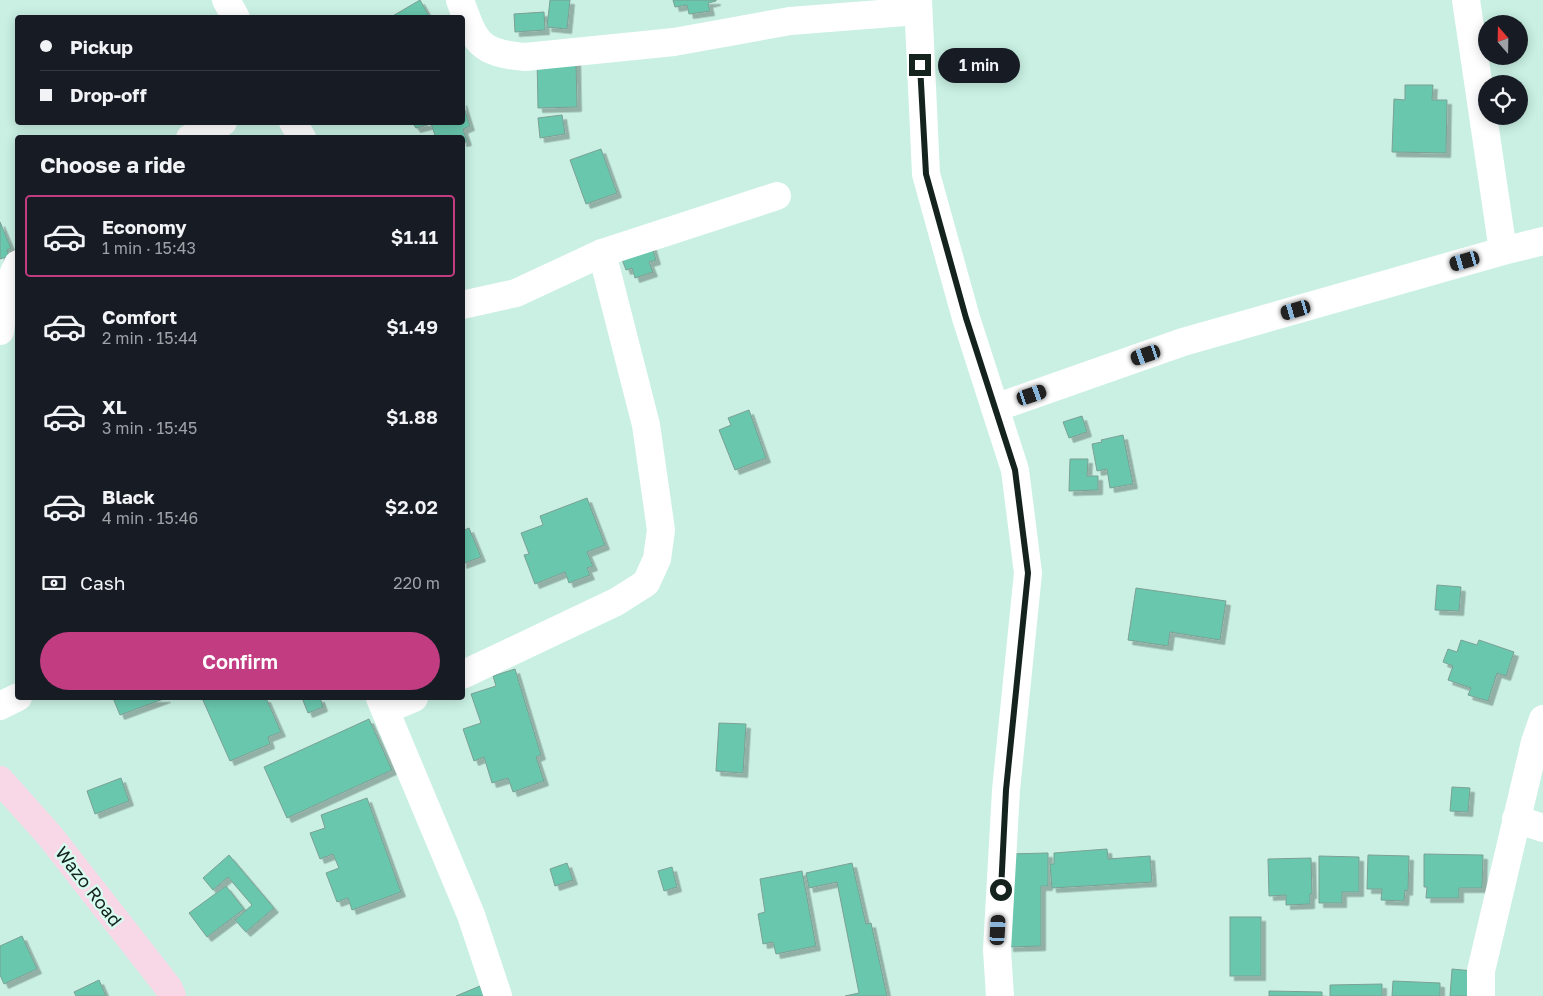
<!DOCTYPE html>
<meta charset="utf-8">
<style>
:root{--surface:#171b24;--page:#242831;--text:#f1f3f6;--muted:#9ea1a6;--line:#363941;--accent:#c13c80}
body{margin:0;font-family:"Golos Text",sans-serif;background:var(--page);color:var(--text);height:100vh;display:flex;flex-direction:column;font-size:19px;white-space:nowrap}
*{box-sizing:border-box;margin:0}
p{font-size:16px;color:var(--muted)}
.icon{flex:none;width:28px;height:28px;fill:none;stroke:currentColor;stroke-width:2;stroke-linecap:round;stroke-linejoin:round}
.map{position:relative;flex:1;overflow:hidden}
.drawer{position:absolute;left:15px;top:135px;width:450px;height:565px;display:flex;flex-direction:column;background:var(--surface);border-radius:5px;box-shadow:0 2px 12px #0003}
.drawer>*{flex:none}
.hud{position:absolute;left:15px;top:15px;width:450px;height:110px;border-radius:5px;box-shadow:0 2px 12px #0003;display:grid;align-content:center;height:110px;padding:0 25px;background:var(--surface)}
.needle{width:32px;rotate:340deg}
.tools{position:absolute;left:1478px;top:15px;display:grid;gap:10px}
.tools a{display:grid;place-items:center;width:50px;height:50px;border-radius:50%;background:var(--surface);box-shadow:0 2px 12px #0003;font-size:25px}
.end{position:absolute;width:22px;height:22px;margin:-11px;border:6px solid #15231f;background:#fff;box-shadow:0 0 0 2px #fff}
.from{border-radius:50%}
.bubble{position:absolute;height:35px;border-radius:18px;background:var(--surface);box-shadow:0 2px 12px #0003;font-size:16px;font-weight:600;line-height:35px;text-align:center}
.car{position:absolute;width:15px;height:30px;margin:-15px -8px;border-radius:6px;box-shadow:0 0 4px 1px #0007;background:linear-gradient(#222 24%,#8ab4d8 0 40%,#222 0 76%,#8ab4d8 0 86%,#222 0)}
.hud b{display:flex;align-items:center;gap:18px;height:48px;font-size:19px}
.hud b+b{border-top:1px solid var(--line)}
.hud i{width:12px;height:12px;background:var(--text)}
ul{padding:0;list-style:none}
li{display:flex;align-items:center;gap:15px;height:82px;margin:0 10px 8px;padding:0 15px;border:2px solid transparent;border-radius:5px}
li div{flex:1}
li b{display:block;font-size:19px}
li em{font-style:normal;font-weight:600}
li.on{border-color:var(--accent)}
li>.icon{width:45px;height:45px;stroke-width:1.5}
h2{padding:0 25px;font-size:22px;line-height:60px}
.pay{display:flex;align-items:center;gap:12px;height:55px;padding:0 25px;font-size:19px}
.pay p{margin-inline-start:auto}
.cta{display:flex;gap:10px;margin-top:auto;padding:10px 25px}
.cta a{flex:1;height:58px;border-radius:30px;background:var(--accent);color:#fff;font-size:20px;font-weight:600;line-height:58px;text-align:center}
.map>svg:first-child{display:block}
.building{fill:#69c7ad;stroke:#7ba094;filter:url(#shadow)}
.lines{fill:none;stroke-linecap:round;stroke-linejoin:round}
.street{stroke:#fff;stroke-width:28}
.secondary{stroke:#f8d8e6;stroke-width:28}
.route{stroke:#15231f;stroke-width:6}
.labels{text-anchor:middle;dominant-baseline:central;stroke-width:4.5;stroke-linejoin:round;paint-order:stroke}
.street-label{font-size:18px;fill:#15231f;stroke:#d6fdf0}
</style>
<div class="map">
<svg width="1543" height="996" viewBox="0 0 1543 996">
<defs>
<filter id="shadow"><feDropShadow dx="4.5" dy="4.5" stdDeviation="0" flood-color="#0004"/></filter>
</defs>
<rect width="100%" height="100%" fill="#c9f0e3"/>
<!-- building -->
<g class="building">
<path d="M420 0 430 18H391V17Z"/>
<path d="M550 0H570L567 29 547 27Z"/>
<path d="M673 0H716V1L708 3 710 11 689 14 687 5 675 7Z"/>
<path d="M544 12 545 30 515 32 514 14Z"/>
<path d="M537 59H576L577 107 538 108Z"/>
<path d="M1405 85H1433L1432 100H1447L1446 153 1392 152 1394 99 1405 100Z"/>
<path d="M462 101 470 126 463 129 467 141 462 142V138H436L431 124 416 128 412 122H462Z"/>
<path d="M562 115 565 134 540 138 538 118Z"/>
<path d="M601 149 617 193 586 204 570 160Z"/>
<path d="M0 222 11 248 7 250 9 256 0 259Z"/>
<path d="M651 243 656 260 649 262 653 272 635 278 632 268 626 270 620 254Z"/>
<path d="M749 410 766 458 735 470 719 430 731 425 728 418Z"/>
<path d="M1082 416 1087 432 1069 438 1063 422Z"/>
<path d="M1123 435 1133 484 1110 488 1107 469 1097 471 1092 444 1102 442 1101 440Z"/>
<path d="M1070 459H1088L1087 476H1098V490L1069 491Z"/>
<path d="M587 498 605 545 587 552 593 566 587 568 590 575 569 583 565 572 535 584 524 555 529 554 521 533 543 525 540 516Z"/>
<path d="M469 528 481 557 462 564V531Z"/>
<path d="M1437 585 1461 587 1459 611 1435 610Z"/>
<path d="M1136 588 1226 601 1220 640 1170 632 1168 646 1128 640Z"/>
<path d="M1461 640 1477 645 1479 640 1514 652 1506 676 1497 673 1488 701 1468 695 1471 688 1448 680 1453 666 1443 662 1448 649 1457 652Z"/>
<path d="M515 669 541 755 536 757 544 781 513 792 508 778 492 783 484 757 474 761 463 729 481 723 471 694 496 686 493 676Z"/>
<path d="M113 698H166L120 715Z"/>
<path d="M202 698H266L281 732 268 737 270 744 230 761Z"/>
<path d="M302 698H320L323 707 308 713Z"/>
<path d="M369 719 392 770 287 818 264 767Z"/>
<path d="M719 723 746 724 743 773 716 771Z"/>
<path d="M121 778 129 801 95 814 87 791Z"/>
<path d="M1452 787 1470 788 1468 812 1450 811Z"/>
<path d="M367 798 401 892 352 910 348 898 337 902 326 873 339 868 333 854 320 859 310 833 325 828 321 815Z"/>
<path d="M1107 849 1108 859 1150 856 1152 882 1052 888 1050 864H1054V853Z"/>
<path d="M1048 853V886H1041V946L1009 947 1008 854Z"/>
<path d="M1424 854 1483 855 1482 888H1459V898H1426L1427 887H1424Z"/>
<path d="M229 855 274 908 246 932 235 920 252 905 228 877 213 890 203 878Z"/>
<path d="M1368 855 1409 856 1408 891 1405 890 1404 901 1381 900 1382 889H1367Z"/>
<path d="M1319 856 1359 857V892H1342V903H1319Z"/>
<path d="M1311 858 1312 894H1310V904L1286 905V895L1269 896 1268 859Z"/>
<path d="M567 863 573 880 555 886 550 869Z"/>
<path d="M852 863 866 924 871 923 887 996H845L859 993 837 882 809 888 806 873Z"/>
<path d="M672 867 677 887 664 891 658 871Z"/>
<path d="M802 871 816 946 776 954 773 942 763 944 758 914 765 912 760 879Z"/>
<path d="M226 886 244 909 207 937 189 913Z"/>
<rect x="1230" y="917" width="31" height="59"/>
<path d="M22 936 37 969 4 984 0 975V946Z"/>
<path d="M1452 969 1473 971 1471 996H1450Z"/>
<path d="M99 980 106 996H76L74 992Z"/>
<path d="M1393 981 1440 983V996H1392Z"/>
<path d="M1382 984V996H1330V985Z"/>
<path d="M480 986 484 996H456Z"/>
<path d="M1269 991 1322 992V996H1269Z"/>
</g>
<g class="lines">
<!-- street -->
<g class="street">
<path d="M226 0 236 18"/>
<path d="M460 0C475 42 478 53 525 57L674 42 790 21 918 11"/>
<path d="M918 0 926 174 966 318 1015 470 1028 573 1006 790 997 950 1000 996"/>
<path d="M1466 0 1503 251"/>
<path d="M293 122 302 138"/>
<path d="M190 138 223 122"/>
<path d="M462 305 516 293 602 253 777 196"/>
<path d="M0 331C2 307 7 285 18 264"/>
<path d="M995 408 1183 342 1503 251 1543 241"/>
<path d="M462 675 616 602 646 583 657 559 661 530 646 425 602 253"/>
<path d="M380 698 471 915 498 996"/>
<path d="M0 706 18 697"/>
<path d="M385 710 414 698"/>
<path d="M1516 819 1543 828"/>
<path d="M1481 996V971L1535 742 1543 719"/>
</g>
<!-- secondary -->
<path class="secondary" d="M0 780 50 836 168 987 172 996"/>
</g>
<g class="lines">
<!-- route -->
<path class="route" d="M920 65 926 174 966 318 1015 470 1028 573 1006 790 1001 890"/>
</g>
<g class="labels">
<!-- street labels -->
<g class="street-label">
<text transform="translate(89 886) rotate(52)">Wazo Road</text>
</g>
</g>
</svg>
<div class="tools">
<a><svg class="needle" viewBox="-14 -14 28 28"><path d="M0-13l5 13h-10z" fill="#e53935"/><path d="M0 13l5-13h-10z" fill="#9ea1a6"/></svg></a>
<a><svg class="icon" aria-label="locate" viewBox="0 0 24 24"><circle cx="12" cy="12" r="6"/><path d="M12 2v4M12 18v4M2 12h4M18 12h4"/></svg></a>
</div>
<i class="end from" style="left:1001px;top:890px"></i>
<i class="end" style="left:920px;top:65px"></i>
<div class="bubble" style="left:938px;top:48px;width:82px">1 min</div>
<i class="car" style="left:1465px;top:261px;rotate:254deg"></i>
<i class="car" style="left:1296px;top:310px;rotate:254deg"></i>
<i class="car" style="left:1146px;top:355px;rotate:251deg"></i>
<i class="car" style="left:1032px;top:395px;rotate:71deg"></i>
<i class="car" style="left:998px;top:930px;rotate:3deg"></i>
<div class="hud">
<b><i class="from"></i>Pickup</b>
<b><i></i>Drop-off</b>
</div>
<section class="drawer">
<h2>Choose a ride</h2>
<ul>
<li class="on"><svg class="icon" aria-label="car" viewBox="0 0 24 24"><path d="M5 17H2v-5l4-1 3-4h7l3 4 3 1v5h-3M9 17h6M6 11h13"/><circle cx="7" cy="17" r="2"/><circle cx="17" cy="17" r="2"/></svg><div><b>Economy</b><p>1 min · 15:43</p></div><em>$1.11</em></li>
<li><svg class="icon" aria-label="car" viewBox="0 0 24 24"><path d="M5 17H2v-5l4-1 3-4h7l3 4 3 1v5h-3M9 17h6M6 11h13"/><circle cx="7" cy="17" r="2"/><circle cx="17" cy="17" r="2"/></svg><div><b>Comfort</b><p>2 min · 15:44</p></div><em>$1.49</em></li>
<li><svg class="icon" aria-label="car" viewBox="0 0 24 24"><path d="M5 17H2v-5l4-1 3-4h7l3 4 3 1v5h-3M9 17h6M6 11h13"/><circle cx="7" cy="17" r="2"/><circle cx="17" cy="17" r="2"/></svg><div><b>XL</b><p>3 min · 15:45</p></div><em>$1.88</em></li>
<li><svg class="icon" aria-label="car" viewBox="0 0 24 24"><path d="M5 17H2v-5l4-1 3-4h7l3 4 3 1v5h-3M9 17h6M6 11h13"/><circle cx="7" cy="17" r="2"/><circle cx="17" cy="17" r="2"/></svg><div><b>Black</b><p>4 min · 15:46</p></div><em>$2.02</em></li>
</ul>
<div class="pay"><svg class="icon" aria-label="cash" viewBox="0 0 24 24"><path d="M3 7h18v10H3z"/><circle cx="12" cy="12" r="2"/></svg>Cash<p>220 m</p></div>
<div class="cta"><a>Confirm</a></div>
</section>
</div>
